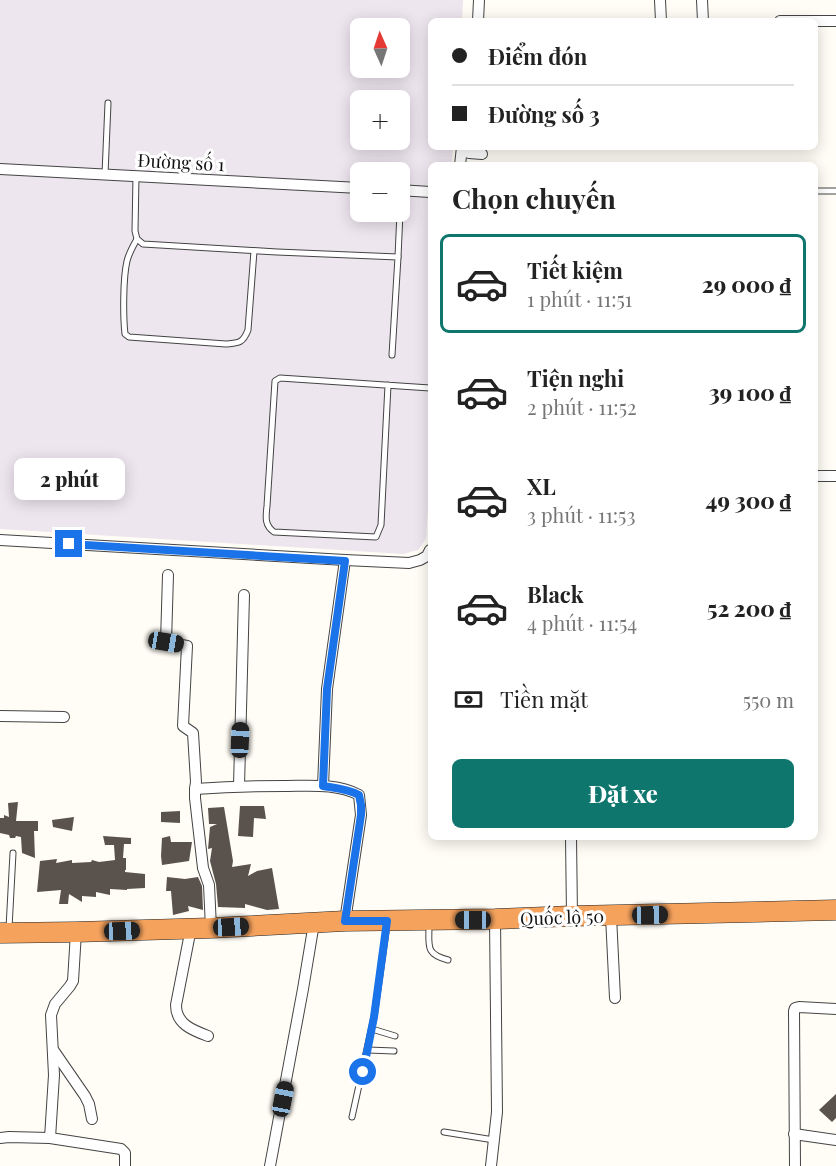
<!DOCTYPE html>
<html lang="vi">
<meta charset="utf-8">
<style>
:root{--surface:#fff;--page:#f2f2f2;--text:#222;--muted:#767676;--line:#e0e0e0;--accent:#0f766e}
body{margin:0;font-family:"Playfair Display",serif;background:var(--page);color:var(--text);height:100vh;display:flex;flex-direction:column;font-size:22px;white-space:nowrap}
*{box-sizing:border-box;margin:0}
p{font-size:20px;color:var(--muted)}
.icon{flex:none;width:33px;height:33px;fill:none;stroke:currentColor;stroke-width:2;stroke-linecap:round;stroke-linejoin:round}
.map{position:relative;flex:1;overflow:hidden}
.details{position:absolute;left:428px;top:162px;width:390px;height:678px;display:flex;flex-direction:column;background:var(--surface);border-radius:9px;box-shadow:0 3px 15px #0003}
.details>*{flex:none}
.top-card{position:absolute;left:428px;top:18px;width:390px;height:132px;border-radius:9px;box-shadow:0 3px 15px #0003;display:grid;align-content:center;height:132px;padding:0 24px;background:var(--surface)}
.needle{width:39px;rotate:357deg}
.controls{position:absolute;left:350px;top:18px;display:grid;gap:12px}
.controls a{display:grid;place-items:center;width:60px;height:60px;border-radius:9px;background:var(--surface);box-shadow:0 3px 15px #0003;font-size:30px}
.end{position:absolute;width:27px;height:27px;margin:-14px;border:8px solid #1a73e8;background:#fff;box-shadow:0 0 0 3px #fff}
.from{border-radius:50%}
.bubble{position:absolute;height:42px;border-radius:9px;background:var(--surface);box-shadow:0 3px 15px #0003;font-size:20px;font-weight:800;line-height:42px;text-align:center}
.car{position:absolute;width:18px;height:36px;margin:-18px -9px;border-radius:8px;box-shadow:0 0 4px 2px #0007;background:linear-gradient(#222 24%,#8ab4d8 0 40%,#222 0 76%,#8ab4d8 0 86%,#222 0)}
.top-card b{display:flex;align-items:center;gap:21px;height:57px;font-size:22px}
.top-card b+b{border-top:2px solid var(--line)}
.top-card i{width:15px;height:15px;background:var(--text)}
ul{padding:0;list-style:none}
li{display:flex;align-items:center;gap:18px;height:99px;margin:0 12px 9px;padding:0 12px;border:3px solid transparent;border-radius:9px}
li div{flex:1}
li b{display:block;font-size:22px}
li em{font-style:normal;font-weight:800}
li.current{border-color:var(--accent)}
li>.icon{width:54px;height:54px;stroke-width:1.5}
h2{padding:0 24px;font-size:27px;line-height:72px}
.pay{display:flex;align-items:center;gap:15px;height:66px;padding:0 24px;font-size:22px}
.pay p{margin-inline-start:auto}
.cta{display:flex;gap:12px;margin-top:auto;padding:12px 24px}
.cta a{flex:1;height:69px;border-radius:9px;background:var(--accent);color:#fff;font-size:24px;font-weight:800;line-height:69px;text-align:center}
.map>svg:first-child{display:block}
.industrial{fill:#eee6ef;fill-rule:evenodd}
.building{fill:#5a524d}
.lines{fill:none;stroke-linecap:round;stroke-linejoin:round}
.lane-casing{stroke:#444;stroke-width:7}
.street-casing{stroke:#444;stroke-width:12}
.highway-casing{stroke:#222;stroke-width:21}
.lane{stroke:#fff;stroke-width:5}
.street{stroke:#fff;stroke-width:10}
.highway{stroke:#f5a25d;stroke-width:20}
.route{stroke:#1a73e8;stroke-width:8}
.labels{text-anchor:middle;dominant-baseline:central;stroke-width:6;stroke-linejoin:round;paint-order:stroke}
.street-label{font-size:18px;fill:#111;stroke:#fff}
</style>
<div class="map">
<svg width="836" height="1166" viewBox="0 0 836 1166">
<rect width="100%" height="100%" fill="#fffdf5"/>
<!-- industrial -->
<path class="industrial" d="M0 0H463L462 21H430V147H453L452 165H430V477L426 539 418 550 403 554 0 529ZM360 28H399V68H360ZM360 100H399V140H360ZM360 172H399V212H360Z"/>
<!-- building -->
<g class="building">
<path d="M18 802 16 821H38V831H34L35 858 22 853 21 837 16 836 15 838H10L9 835 0 833V818H4V815L9 817 8 803Z"/>
<path d="M240 806H264L266 819 254 818 253 837 238 836Z"/>
<path d="M224 807 233 861 232 867 251 864 248 876 257 871 272 868 279 909 267 910 245 904V908L218 907 216 884 210 861 212 848 208 849 210 827 217 824H209L208 808Z"/>
<path d="M180 811V823L161 822V812Z"/>
<path d="M74 817 72 831 53 827 52 820Z"/>
<path d="M103 836 131 838V844H124L123 858H126V870H125V872L145 874V888L127 889V890L110 889V895L96 892V897L82 896V902L69 894 68 904H59L61 890 37 892 40 861 57 859 56 863 72 860V863L91 862 92 860 99 862 115 860 114 845H105Z"/>
<path d="M170 836 171 842H192L189 861 162 865 161 856 162 838Z"/>
<path d="M167 877 185 879 198 877 202 886 203 910 188 906 189 911 173 915 171 891H166Z"/>
<path d="M836 1094V1118L832 1122 819 1110Z"/>
</g>
<g class="lines">
<defs>
<g id="lane">
<path d="M105 174 108 103"/>
<path d="M136 176 135 231 137 239 143 244 277 252 398 257 392 355"/>
<path d="M814 191H836"/>
<path d="M137 239C133 246 129 253 127 261 123 278 123 316 125 334L129 337 226 344C239 343 243 343 248 330L254 251"/>
<path d="M398 257 401 190"/>
<path d="M388 385 381 525 376 537 274 532C264 525 266 516 267 506L275 381 280 378 430 388"/>
<path d="M429 925C429 946 425 954 448 960"/>
<path d="M9 928 13 853"/>
<path d="M372 1029 395 1036"/>
<path d="M368 1050 394 1051"/>
<path d="M352 1117 374 1017 387 925"/>
<path d="M444 1132 494 1140"/>
</g>
<g id="street">
<path d="M660 0 661 21"/>
<path d="M702 0 703 21"/>
<path d="M478 21 479 0"/>
<path d="M780 21H836"/>
<path d="M469 147V153L482 154"/>
<path d="M460 165 462 147"/>
<path d="M0 169 360 188"/>
<path d="M399 190 430 192"/>
<path d="M814 476H836"/>
<path d="M0 540 345 560 409 563 420 560 427 556 430 550"/>
<path d="M168 575 166 642 187 646 183 726 193 733 196 782 195 789"/>
<path d="M0 716 64 717"/>
<path d="M239 786 244 595"/>
<path d="M323 786 327 689 345 560"/>
<path d="M571 837 572 916"/>
<path d="M611 916 615 998"/>
<path d="M191 928 176 1005C176 1024 192 1030 208 1036"/>
<path d="M211 928 209 885 203 868 195 798V789C225 787 255 786 285 786 309 786 337 783 359 795L361 815 345 921"/>
<path d="M54 1051 85 1096 89 1104 92 1119"/>
<path d="M794 1134 836 1140"/>
<path d="M0 1138 9 1137 50 1138 54 1075 51 1015 55 1004 70 986 73 981 76 932"/>
<path d="M50 1138 121 1149 125 1153V1166"/>
<path d="M270 1166 303 989 314 923"/>
<path d="M491 1166 497 1112 495 919"/>
<path d="M795 1166 794 1011 795 1008 799 1007 836 1009"/>
</g>
<path id="highway" d="M0 933 76 932 211 928 345 921 495 919 572 916 836 910"/>
</defs>
<!-- lane casing -->
<use href="#lane" class="lane-casing"/>
<!-- street casing -->
<use href="#street" class="street-casing"/>
<!-- highway casing -->
<use href="#highway" class="highway-casing"/>
<!-- lane -->
<use href="#lane" class="lane"/>
<!-- street -->
<use href="#street" class="street"/>
<!-- highway -->
<use href="#highway" class="highway"/>
</g>
<g class="lines">
<!-- route -->
<path class="route" d="M69 544 345 561 327 689 323 786C335 788 348 789 359 795L361 805V815L345 921H387L374 1017 363 1072"/>
</g>
<g class="labels">
<!-- street labels -->
<g class="street-label">
<text transform="translate(181 162) rotate(3)">Đường số 1</text>
<text transform="translate(562 917) rotate(-2)">Quốc lộ 50</text>
</g>
</g>
</svg>
<div class="controls">
<a><svg class="needle" viewBox="-14 -14 28 28"><path d="M0-13l5 13h-10z" fill="#e53935"/><path d="M0 13l5-13h-10z" fill="#767676"/></svg></a>
<a>+</a>
<a>−</a>
</div>
<i class="end from" style="left:363px;top:1072px"></i>
<i class="end" style="left:69px;top:544px"></i>
<div class="bubble" style="left:14px;top:458px;width:111px">2 phút</div>
<i class="car" style="left:166px;top:642px;rotate:99deg"></i>
<i class="car" style="left:240px;top:740px;rotate:2deg"></i>
<i class="car" style="left:650px;top:915px;rotate:89deg"></i>
<i class="car" style="left:473px;top:920px;rotate:270deg"></i>
<i class="car" style="left:231px;top:927px;rotate:87deg"></i>
<i class="car" style="left:122px;top:931px;rotate:88deg"></i>
<i class="car" style="left:283px;top:1099px;rotate:11deg"></i>
<div class="top-card">
<b><i class="from"></i>Điểm đón</b>
<b><i></i>Đường số 3</b>
</div>
<section class="details">
<h2>Chọn chuyến</h2>
<ul>
<li class="current"><svg class="icon" aria-label="car" viewBox="0 0 24 24"><path d="M5 17H2v-5l4-1 3-4h7l3 4 3 1v5h-3M9 17h6M6 11h13"/><circle cx="7" cy="17" r="2"/><circle cx="17" cy="17" r="2"/></svg><div><b>Tiết kiệm</b><p>1 phút · 11:51</p></div><em>29 000 ₫</em></li>
<li><svg class="icon" aria-label="car" viewBox="0 0 24 24"><path d="M5 17H2v-5l4-1 3-4h7l3 4 3 1v5h-3M9 17h6M6 11h13"/><circle cx="7" cy="17" r="2"/><circle cx="17" cy="17" r="2"/></svg><div><b>Tiện nghi</b><p>2 phút · 11:52</p></div><em>39 100 ₫</em></li>
<li><svg class="icon" aria-label="car" viewBox="0 0 24 24"><path d="M5 17H2v-5l4-1 3-4h7l3 4 3 1v5h-3M9 17h6M6 11h13"/><circle cx="7" cy="17" r="2"/><circle cx="17" cy="17" r="2"/></svg><div><b>XL</b><p>3 phút · 11:53</p></div><em>49 300 ₫</em></li>
<li><svg class="icon" aria-label="car" viewBox="0 0 24 24"><path d="M5 17H2v-5l4-1 3-4h7l3 4 3 1v5h-3M9 17h6M6 11h13"/><circle cx="7" cy="17" r="2"/><circle cx="17" cy="17" r="2"/></svg><div><b>Black</b><p>4 phút · 11:54</p></div><em>52 200 ₫</em></li>
</ul>
<div class="pay"><svg class="icon" aria-label="cash" viewBox="0 0 24 24"><path d="M3 7h18v10H3z"/><circle cx="12" cy="12" r="2"/></svg>Tiền mặt<p>550 m</p></div>
<div class="cta"><a>Đặt xe</a></div>
</section>
</div>
